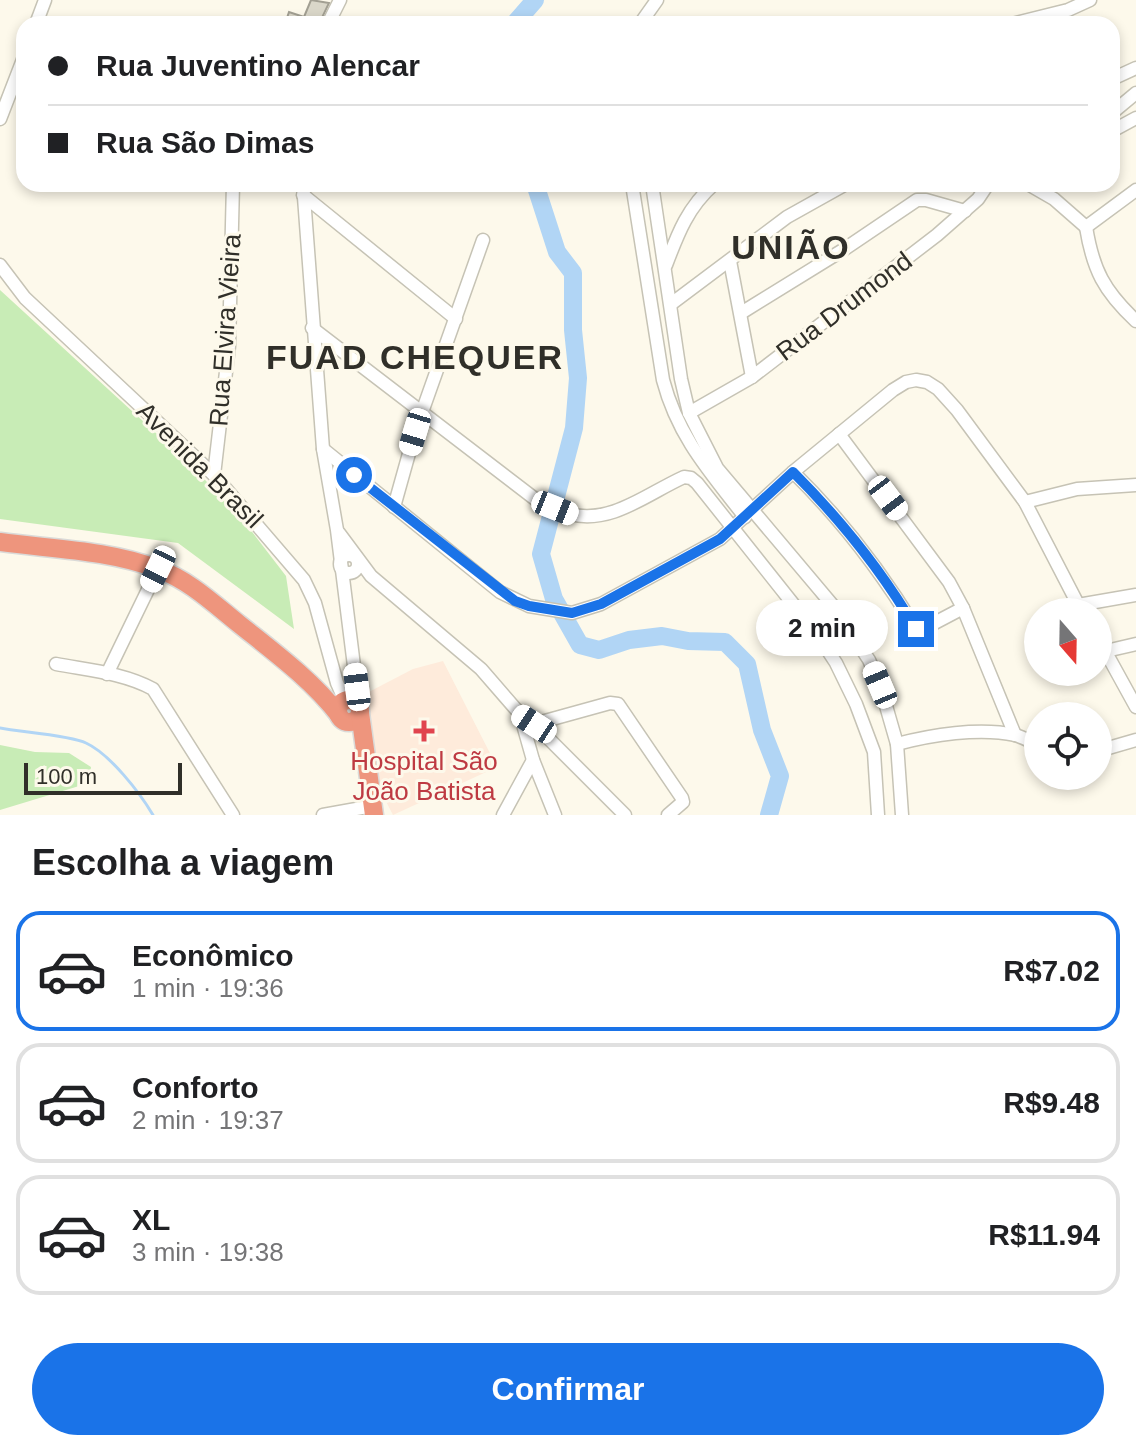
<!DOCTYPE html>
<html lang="pt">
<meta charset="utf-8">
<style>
:root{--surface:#fff;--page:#f6f6f6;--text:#202124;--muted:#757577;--line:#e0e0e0;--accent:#1a73e8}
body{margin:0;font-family:Arial,sans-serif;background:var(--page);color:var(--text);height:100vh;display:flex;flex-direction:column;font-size:30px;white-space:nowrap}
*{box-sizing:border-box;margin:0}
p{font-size:26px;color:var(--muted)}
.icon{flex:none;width:44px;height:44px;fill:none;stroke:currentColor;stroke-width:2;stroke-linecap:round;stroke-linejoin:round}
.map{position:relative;height:815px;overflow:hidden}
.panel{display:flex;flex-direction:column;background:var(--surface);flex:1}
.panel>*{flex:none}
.hud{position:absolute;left:16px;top:16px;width:1104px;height:176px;border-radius:24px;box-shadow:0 4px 12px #0003;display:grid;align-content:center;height:176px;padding:0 32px;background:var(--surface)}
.needle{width:52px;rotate:160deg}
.buttons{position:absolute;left:1024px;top:598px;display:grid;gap:16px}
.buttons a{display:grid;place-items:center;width:88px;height:88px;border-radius:50%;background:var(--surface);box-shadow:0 4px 12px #0003;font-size:40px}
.scale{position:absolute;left:24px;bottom:20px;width:158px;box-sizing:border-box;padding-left:8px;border:4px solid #302f29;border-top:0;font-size:22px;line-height:28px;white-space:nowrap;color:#302f29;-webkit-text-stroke:6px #fdf9eb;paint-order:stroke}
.end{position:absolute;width:36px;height:36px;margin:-18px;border:10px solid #1a73e8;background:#fff;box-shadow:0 0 0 4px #fff}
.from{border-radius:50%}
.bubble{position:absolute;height:56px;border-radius:28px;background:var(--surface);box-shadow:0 4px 12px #0003;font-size:26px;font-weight:700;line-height:56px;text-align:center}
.car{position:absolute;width:24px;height:48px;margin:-24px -12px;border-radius:10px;box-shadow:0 0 6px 2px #0007;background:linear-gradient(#fff 24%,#345 0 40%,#fff 0 76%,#345 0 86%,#fff 0)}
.hud b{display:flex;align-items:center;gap:28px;height:76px;font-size:30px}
.hud b+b{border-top:2px solid var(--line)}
.hud i{width:20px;height:20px;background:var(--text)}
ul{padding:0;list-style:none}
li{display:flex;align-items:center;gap:24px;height:120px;margin:0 16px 12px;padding:0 16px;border:4px solid var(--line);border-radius:24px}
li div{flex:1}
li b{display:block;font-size:30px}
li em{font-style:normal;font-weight:700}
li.current{border-color:var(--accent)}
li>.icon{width:72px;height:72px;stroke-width:1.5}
h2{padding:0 32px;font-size:36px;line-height:96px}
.button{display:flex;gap:16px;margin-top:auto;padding:16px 32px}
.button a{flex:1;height:92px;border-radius:48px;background:var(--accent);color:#fff;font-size:32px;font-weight:700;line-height:92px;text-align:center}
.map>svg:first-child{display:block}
.medical{fill:#feebdb}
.green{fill:#c8ecb6}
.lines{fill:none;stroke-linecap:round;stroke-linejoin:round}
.stream{stroke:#b1d5f5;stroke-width:3}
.river{stroke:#b1d5f5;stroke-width:18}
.building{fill:#dad7c9;stroke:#a29f92;stroke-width:2}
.minor-casing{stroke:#c6c3b5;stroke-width:15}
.highway-casing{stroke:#dadad8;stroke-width:21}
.minor{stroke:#fff;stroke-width:12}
.highway{stroke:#ee957d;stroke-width:18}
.route{stroke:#1a73e8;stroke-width:10}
.health-dot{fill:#e0444e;stroke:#fdf9eb;stroke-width:3}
.labels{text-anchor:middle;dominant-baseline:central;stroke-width:6;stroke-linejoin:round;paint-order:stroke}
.street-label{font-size:26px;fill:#302f29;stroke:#fdf9eb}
.health-label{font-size:26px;fill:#be3a42;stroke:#fdf9eb}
.district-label{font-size:34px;font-weight:bold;letter-spacing:2px;fill:#302f29;stroke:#fdf9eb}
</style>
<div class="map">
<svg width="1136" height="815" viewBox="0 0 1136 815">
<rect width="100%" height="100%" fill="#fdf9eb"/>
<!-- medical -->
<path class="medical" d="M443 661 497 767 393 815 376 782 363 695 413 669Z"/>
<!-- green -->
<g class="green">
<path d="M0 290 193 467 246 524 286 576 294 629 178 543 0 519Z"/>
<path d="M0 745 35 752 69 753 91 767 89 783 0 810Z"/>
</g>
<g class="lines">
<!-- stream -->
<path class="stream" d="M0 728C20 732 70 735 86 743 110 754 140 793 153 815"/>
<!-- river -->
<g class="river">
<path d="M514 24 535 0"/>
<path d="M535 184 557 252 573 273V330L578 378 574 428 541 554 554 599 580 645 599 650 629 640 662 636 688 641 725 642 747 664 762 730 780 776 769 815"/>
</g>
</g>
<!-- building -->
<path class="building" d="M311 0 329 3 319 24H285L289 12 304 17Z"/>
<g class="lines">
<defs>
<g id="minor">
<path d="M36 24 45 0"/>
<path d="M328 24 340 0"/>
<path d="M640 24 657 0"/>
<path d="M1012 24 1068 10 1090 0"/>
<path d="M1112 79 1136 68"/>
<path d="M1112 113 1136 93"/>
<path d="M0 119 24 57"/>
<path d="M1112 131 1136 118"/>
<path d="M303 184 323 449 337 530 359 706"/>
<path d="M632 184 663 380C678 437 710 472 745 517"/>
<path d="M652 184 681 379 689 413 717 468 835 608 869 660 880 685 897 744 902 815"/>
<path d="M1028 184 1054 199 1086 227"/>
<path d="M303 195 456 319"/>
<path d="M1086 227C1093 270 1104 291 1136 321"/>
<path d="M1086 227 1136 190"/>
<path d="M730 261 752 377"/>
<path d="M0 265 25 298 214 475 304 580 315 603 337 683 345 701"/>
<path d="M666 265C678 233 688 207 714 184"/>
<path d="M671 304 787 217 846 184"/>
<path d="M741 313 843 250 917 200H926L965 211"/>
<path d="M312 328 539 502C549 506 559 512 570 514 611 525 648 493 684 477L691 478 697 483 817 634 836 663 856 704 874 752 878 815"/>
<path d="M689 413 752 377 937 235 978 199 988 184"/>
<path d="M839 434 949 582 963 608 1015 735"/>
<path d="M323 449 500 592 529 606 572 613 601 604 720 539 793 472 893 390 906 382 916 380 927 382 938 389 957 410 1025 502 1082 612"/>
<path d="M793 472C841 519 881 571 916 629L925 628 963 608"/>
<path d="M214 475 229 346 233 184"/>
<path d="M1025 502 1077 489 1136 485"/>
<path d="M394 507 415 432 483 240"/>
<path d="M339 533 371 576 481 669 520 714 533 760 555 815"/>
<circle cx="349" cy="564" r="9"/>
<path d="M1078 605 1136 595"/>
<path d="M1098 638 1136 707"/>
<path d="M1106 651 1136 644"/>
<path d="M56 664C87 670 124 673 153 689L233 815"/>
<path d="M107 674 158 569"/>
<path d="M531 721 625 815"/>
<path d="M534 724 610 703 618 704 682 798 683 802 668 815"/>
<path d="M897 744C931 735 979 727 1015 735 1023 737 1031 742 1038 745"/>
<path d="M1098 751 1136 740"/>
<path d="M323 815 373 806"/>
<path d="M503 815 533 760"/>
</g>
<g id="highway">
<path d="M0 542C51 549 109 550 158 569 189 580 214 604 239 624 274 652 312 680 339 715"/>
<circle cx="349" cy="711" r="11"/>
<path d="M360 713 374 815"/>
</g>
</defs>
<!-- minor casing -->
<use href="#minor" class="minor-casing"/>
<!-- highway casing -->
<use href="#highway" class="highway-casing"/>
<!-- minor -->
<use href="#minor" class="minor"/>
<!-- highway -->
<use href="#highway" class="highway"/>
</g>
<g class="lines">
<!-- route -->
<path class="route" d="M354 475 515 601 529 606 572 613 601 604 720 539 793 472C840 519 882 571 916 629"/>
</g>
<!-- markers -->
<path class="health-dot" d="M420 719h8v8h8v8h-8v8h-8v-8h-8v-8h8z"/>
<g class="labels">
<!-- street labels -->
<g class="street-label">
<text transform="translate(844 306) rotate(-37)">Rua Drumond</text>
<text transform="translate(225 330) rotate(-86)">Rua Elvira Vieira</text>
<text transform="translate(200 465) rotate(45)">Avenida Brasil</text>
</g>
<!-- health labels -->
<g class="health-label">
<text x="424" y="761">Hospital São<tspan x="424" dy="30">João Batista</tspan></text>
</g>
<!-- district labels -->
<g class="district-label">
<text x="791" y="247">UNIÃO</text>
<text x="415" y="357">FUAD CHEQUER</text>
</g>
</g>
</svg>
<div class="buttons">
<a><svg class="needle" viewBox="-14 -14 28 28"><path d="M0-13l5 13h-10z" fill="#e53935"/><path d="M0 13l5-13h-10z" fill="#757577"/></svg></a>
<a><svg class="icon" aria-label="locate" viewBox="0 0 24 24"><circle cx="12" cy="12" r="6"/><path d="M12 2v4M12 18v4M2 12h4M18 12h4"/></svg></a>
</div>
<div class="scale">100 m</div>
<i class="end from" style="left:354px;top:475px"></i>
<i class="end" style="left:916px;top:629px"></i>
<div class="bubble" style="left:756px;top:600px;width:132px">2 min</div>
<i class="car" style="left:415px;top:432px;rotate:197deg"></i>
<i class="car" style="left:888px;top:498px;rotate:143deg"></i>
<i class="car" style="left:555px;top:508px;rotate:112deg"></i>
<i class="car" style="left:158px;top:569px;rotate:206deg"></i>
<i class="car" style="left:880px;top:685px;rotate:337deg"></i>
<i class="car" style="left:357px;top:687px;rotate:353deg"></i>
<i class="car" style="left:534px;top:724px;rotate:303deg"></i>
<div class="hud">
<b><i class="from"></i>Rua Juventino Alencar</b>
<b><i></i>Rua São Dimas</b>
</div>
</div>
<section class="panel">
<h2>Escolha a viagem</h2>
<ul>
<li class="current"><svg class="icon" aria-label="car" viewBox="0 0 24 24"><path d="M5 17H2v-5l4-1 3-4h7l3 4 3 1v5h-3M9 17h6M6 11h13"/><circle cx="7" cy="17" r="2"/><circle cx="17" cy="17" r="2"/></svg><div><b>Econômico</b><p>1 min · 19:36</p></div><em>R$7.02</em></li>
<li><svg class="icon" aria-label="car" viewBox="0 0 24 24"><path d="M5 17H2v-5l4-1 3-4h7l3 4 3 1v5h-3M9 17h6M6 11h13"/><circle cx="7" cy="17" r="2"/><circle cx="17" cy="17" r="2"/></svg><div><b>Conforto</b><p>2 min · 19:37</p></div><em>R$9.48</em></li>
<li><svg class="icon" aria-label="car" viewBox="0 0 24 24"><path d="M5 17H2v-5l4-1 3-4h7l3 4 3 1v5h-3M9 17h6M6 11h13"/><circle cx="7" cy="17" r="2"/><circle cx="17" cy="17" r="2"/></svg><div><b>XL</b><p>3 min · 19:38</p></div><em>R$11.94</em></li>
</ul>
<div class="button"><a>Confirmar</a></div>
</section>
